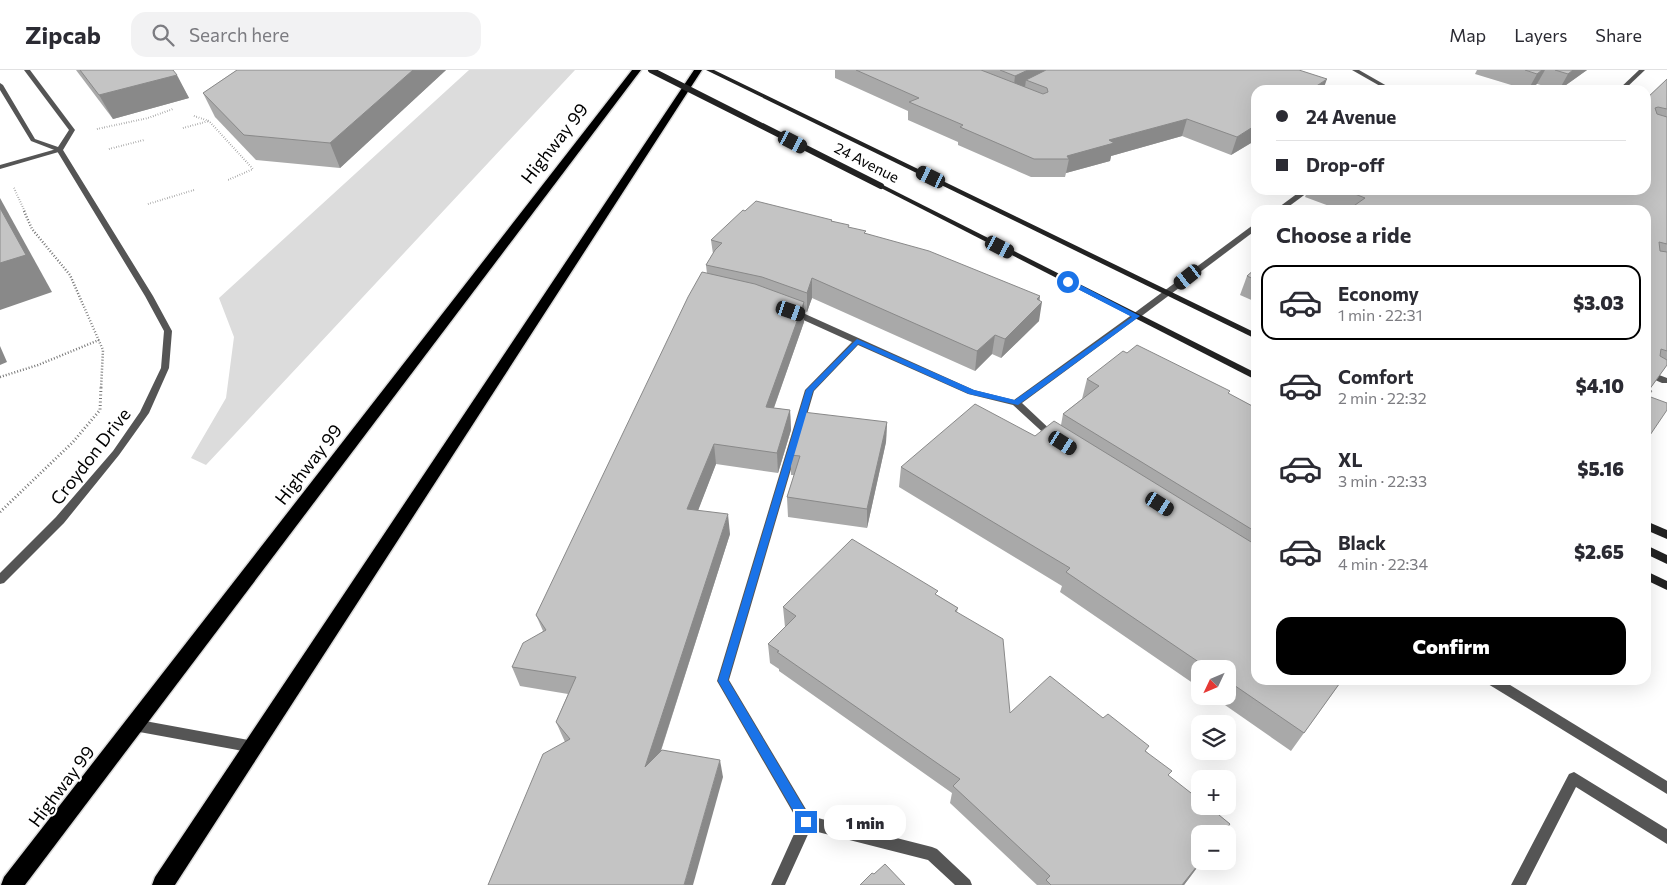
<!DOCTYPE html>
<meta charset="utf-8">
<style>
:root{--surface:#fff;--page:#f2f2f3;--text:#2b2b33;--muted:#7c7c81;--line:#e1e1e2;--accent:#000}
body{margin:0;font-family:Commissioner,sans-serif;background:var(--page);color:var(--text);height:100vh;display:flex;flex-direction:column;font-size:19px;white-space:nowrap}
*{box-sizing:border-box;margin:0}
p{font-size:16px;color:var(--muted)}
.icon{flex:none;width:28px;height:28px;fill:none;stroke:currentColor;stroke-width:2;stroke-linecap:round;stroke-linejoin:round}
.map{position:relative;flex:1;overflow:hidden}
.sheet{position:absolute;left:1251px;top:135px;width:400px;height:480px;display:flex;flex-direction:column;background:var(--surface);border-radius:15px;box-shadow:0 5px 20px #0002}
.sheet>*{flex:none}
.banner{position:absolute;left:1251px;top:15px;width:400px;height:110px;border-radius:15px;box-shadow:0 5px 20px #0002;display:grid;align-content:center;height:110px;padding:0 25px;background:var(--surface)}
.needle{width:32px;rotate:226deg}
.fabs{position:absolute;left:1191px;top:590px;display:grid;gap:10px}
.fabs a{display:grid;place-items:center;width:45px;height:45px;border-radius:10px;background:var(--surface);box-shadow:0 5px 20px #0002;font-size:25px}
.end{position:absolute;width:22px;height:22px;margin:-11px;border:6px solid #1a73e8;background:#fff;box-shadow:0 0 0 2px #fff}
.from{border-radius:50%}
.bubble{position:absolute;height:35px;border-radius:15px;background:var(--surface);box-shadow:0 5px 20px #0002;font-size:16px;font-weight:800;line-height:35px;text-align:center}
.car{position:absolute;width:15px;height:30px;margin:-15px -8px;border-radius:6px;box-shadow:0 0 4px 1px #0007;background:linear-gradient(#222 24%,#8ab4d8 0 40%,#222 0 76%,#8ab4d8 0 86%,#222 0)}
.banner b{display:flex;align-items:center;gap:18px;height:48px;font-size:19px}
.banner b+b{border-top:1px solid var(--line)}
.banner i{width:12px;height:12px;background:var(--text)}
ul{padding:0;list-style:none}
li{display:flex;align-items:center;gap:15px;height:75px;margin:0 10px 8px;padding:0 15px;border:2px solid transparent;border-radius:15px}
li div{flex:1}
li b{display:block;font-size:19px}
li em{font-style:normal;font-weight:800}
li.selected{border-color:var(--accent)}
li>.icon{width:45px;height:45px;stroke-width:1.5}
h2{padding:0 25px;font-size:22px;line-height:60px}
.action{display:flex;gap:10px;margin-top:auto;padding:10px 25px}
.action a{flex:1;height:58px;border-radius:15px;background:var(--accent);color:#fff;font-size:20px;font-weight:800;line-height:58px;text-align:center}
header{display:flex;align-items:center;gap:30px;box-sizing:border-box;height:70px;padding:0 25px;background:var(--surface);border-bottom:1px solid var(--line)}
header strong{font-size:24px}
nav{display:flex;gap:28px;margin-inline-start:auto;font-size:18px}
.search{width:350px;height:45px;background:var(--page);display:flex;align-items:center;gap:12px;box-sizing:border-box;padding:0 18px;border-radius:15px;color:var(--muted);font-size:19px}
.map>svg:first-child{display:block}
.green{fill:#dcdcdc}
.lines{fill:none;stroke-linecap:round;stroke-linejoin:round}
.motorway-casing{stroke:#dbdbdb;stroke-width:3}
.path-far2{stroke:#777;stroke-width:2;stroke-dasharray:0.5 2;stroke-linecap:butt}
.path-far1{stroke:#777;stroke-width:2.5;stroke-dasharray:1 2;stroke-linecap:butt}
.path{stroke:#777;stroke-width:3;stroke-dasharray:1 2.5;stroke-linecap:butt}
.service{fill:#555;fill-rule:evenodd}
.tertiary{fill:#555;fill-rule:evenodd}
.secondary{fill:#222;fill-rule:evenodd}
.motorway{fill:#000;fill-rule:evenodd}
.secondary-bridge{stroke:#222;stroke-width:6}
.wall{fill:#a9a9a9}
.shaded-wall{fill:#898989}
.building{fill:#c4c4c4;stroke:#898989}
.route{fill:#1a73e8}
.labels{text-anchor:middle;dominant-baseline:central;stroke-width:4;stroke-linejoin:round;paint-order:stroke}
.far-street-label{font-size:15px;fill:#000;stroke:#fff}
.street-label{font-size:18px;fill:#000;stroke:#fff}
</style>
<header>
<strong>Zipcab</strong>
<div class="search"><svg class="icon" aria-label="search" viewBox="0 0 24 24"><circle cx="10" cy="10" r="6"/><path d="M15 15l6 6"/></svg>Search here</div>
<nav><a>Map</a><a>Layers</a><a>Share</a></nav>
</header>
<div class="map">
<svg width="1667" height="815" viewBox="0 0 1667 815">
<rect width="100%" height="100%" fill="#fff"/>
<!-- green -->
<path class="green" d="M469 0H575L206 395 191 388 226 328 234 267 219 228Z"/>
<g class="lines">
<defs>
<g id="motorway">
<path d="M632 0H641L25 815H1L4 807Z"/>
<path d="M694 0H702L175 815H152L155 807Z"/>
</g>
</defs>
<!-- motorway casing -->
<use href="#motorway" class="motorway-casing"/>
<!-- path-far2 -->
<g class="path-far2">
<path d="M194 46 209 51 253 99 228 110"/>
<path d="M183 58 209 51"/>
<path d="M97 59 148 48 173 39"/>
<path d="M109 79 144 70"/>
<path d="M14 118 25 142"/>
<path d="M148 134 194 120"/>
</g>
<!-- path-far1 -->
<g class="path-far1">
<path d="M24 141 32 159 70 205 103 280 101 319"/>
<path d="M0 307 38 295 99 270"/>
</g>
<!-- path -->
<path class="path" d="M0 442 73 372 100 340 101 317"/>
<!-- service -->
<g class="service">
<path d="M1639 0H1645L1624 20H1618Z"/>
<path d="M60 78 63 80 62 81 0 99V95Z"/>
<path d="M788 239H794L974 320 1014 330 1133 244H1139L1140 246 1022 333 1056 365 1058 367 1053 370 1050 369 1013 335 968 324 858 275 814 321 729 610 810 746 932 777 937 779 970 810 972 815H955L928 790 810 760 785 815H771L799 753 717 611 805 320 852 272 788 243Z"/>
<path d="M1646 300 1667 308V313H1662L1646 306Z"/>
<path d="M1486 610H1502L1667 711V724L1488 614Z"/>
<path d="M134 649 254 671 259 673 260 677 259 681 254 683 134 661 130 659 128 655 130 651Z"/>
<path d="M1574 702 1667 759V774L1576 717 1526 815H1511L1569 704Z"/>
</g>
<!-- tertiary -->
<g class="tertiary">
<path d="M24 0H30L75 60 63 80 153 226 172 261 169 298 149 343 119 385 64 453 4 513 0 514V503L56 447 113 381 140 342 161 298 164 261 145 226 57 81 31 71 0 20V13L3 15 35 69 58 77 69 60Z"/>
<path d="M1352 0H1359L1394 20H1387Z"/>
<path d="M1302 120H1311L1284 140H1275Z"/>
<path d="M1253 155H1256V160L1139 248H1133V244Z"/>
</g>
<!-- secondary -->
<g class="secondary">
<path d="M706 0H714L1256 263V269Z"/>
<path d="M879 115H883L1256 303V310L879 117Z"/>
<path d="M1646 451 1667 460V469L1646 460Z"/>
<path d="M1646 475 1667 485V494L1646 484Z"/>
<path d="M1646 501 1667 511V520L1646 510Z"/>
</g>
<!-- motorway -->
<use href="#motorway" class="motorway"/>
<!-- secondary-bridge -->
<path class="secondary-bridge" d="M651 0 881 116"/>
</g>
<!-- wall -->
<g class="wall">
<path d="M76 0H173L189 28 113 49Z"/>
<path d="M237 0H446L340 98 256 90 215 47 203 23Z"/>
<path d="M835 0H1299L1256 20V70L1231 85 1182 66 1111 86 1110 91 1066 103 1065 107H1031L958 75V72L908 50V41L835 8Z"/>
<path d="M1477 0H1587L1559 20 1537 14 1528 20 1475 4Z"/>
<path d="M1667 9V295L1649 320 1648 326 1646 140H1340L1305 127 1308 120H1646V29Z"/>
<path d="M832 151 865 163 1040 230 1039 251 1001 288 992 284 975 301 812 228 807 242 804 241V252L774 338 790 340 791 360 778 403 716 394 698 440 730 464 661 681 723 707 565 672 556 652 568 624 520 616 512 597 543 561 536 545 707 204 706 195 713 184 711 170Z"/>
<path d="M1256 198V232L1240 225 1247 206Z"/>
<path d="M1127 283 1229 324 1256 338V610H1342L1291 681 1212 626H1228V599H1200V618L1060 522 1062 516 899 417 901 397 1035 366 1061 355 1063 344 1082 329 1087 309Z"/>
<path d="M887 352 886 372 867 458 788 447 787 427 794 405H791L790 385Z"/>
<path d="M937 525 958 538 957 542 1010 643 1146 681 1169 706 1230 754 1223 764H1200L1202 791 1184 815H1037L950 733 952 723 779 601V599L770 593 768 574 785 557 783 537Z"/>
</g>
<!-- shaded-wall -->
<g class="shaded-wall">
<path d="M413 0H446L340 98 330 73Z"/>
<path d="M1028 0H1061L1026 10 1025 17 1013 23 1015 6Z"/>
<path d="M1542 0H1545L1537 14 1528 20 1537 4Z"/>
<path d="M1573 0H1587L1559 20 1568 4Z"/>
<path d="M177 5 189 28 113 49 99 25Z"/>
<path d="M1327 9 1323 20H1313L1315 17Z"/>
<path d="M1187 49 1182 66 1111 86 1110 91 1066 103 1069 89 1067 86 1109 70Z"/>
<path d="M1256 55V70L1231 85 1237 67Z"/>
<path d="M0 128 52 222 0 240Z"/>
<path d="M812 208V228L807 242V223Z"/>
<path d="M1040 226 1039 235 1042 232 1039 251 1001 288 1005 269Z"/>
<path d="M804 232V252L767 357 766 337Z"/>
<path d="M995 265 992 284 975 301 977 281Z"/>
<path d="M0 276 7 292 0 295Z"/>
<path d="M790 340 791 360 778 403 777 383Z"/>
<path d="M887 352 886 372 867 458V439Z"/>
<path d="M714 374 716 394 691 459 687 439Z"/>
<path d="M728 444 730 464 650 714 645 697Z"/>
<path d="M720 690 723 707 693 815H684Z"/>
<path d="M1201 791H1202L1184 815H1182Z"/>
</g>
<!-- building -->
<g class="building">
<path d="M80 0H173L177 5 99 25Z"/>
<path d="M237 0H413L330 73 244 65 203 23Z"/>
<path d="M856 0H981L1043 24 1048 22 1047 18 1026 10 1046 0H1299L1327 9 1315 17 1318 18 1315 20H1256V55L1237 67 1187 49 1109 70 1114 73 1067 86 1069 89H1034L960 57 963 55 909 32 919 28Z"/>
<path d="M1000 0H1028L1015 6Z"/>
<path d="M1525 0H1542L1537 4Z"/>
<path d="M1555 0H1573L1568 4Z"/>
<path d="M1667 9V39L1658 37 1655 38 1657 44 1667 47V174L1659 172 1660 181 1667 182V281L1661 279 1660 286 1667 290V295L1649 320 1652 321 1648 326 1667 333V340L1646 371V140H1348L1365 128 1345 120H1490L1498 123H1511L1510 120H1646V29Z"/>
<path d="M756 131 832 150 831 151 849 155 848 157 866 161 864 163 929 181 1040 226 1037 229 1042 232 1005 269 995 265 977 281 812 208 807 223 762 207 706 195 715 180 722 173 711 170 743 140 745 141Z"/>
<path d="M0 138 26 185 0 193Z"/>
<path d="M1256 198V210L1247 206Z"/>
<path d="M702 202 755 214 804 232 766 337 790 340 777 383 714 374 687 439 728 444 645 697 662 680 720 690 684 815H488L543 684 570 669 556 652 576 607 512 597 523 573 546 560 536 545 688 227Z"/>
<path d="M1137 275 1230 321 1228 323 1256 338V462L1063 344 1099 316 1087 309 1123 281 1127 283Z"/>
<path d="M975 334 1035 366 1054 351 1256 475V610H1342L1304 663 1228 611V599H1209L1066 502 1070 498 901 397Z"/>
<path d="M803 342 887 352 867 439 787 427 800 386 790 385Z"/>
<path d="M852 469 938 521 935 524 958 538 955 541 1003 569 1010 643 1050 606 1103 648 1108 644 1149 676 1145 681 1172 701 1168 705 1200 730V736H1208L1230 754 1222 764H1200V791H1201L1182 815H1051L1046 810 1050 806 953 716 960 709 777 582 779 581 768 574 796 546 783 537Z"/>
<path d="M885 794 905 815H860L872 803 874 804Z"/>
</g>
<!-- route -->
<path class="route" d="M1066 210H1071L1140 246 1018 335 969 324 858 274 813 321 728 610 810 748 812 752 810 756 806 757 802 756 718 611 806 320 857 269 974 320 1015 330 1132 247 1066 213Z"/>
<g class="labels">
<!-- far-street labels -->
<g class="far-street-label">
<text transform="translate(867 92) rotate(27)">24 Avenue</text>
</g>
<!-- street labels -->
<g class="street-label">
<text transform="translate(554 73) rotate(-52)">Highway 99</text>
<text transform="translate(90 386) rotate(-52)">Croydon Drive</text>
<text transform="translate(308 394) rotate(-52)">Highway 99</text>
<text transform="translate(61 716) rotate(-53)">Highway 99</text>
</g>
</g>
</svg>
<div class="fabs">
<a><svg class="needle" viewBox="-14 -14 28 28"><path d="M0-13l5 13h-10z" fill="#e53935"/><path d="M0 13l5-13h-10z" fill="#7c7c81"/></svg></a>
<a><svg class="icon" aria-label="layers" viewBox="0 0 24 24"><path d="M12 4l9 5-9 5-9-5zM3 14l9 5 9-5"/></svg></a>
<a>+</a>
<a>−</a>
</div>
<i class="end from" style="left:1068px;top:212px"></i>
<i class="end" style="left:806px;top:752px"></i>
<div class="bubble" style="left:824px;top:735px;width:82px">1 min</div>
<i class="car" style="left:793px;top:72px;rotate:117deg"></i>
<i class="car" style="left:931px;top:107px;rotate:296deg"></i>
<i class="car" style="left:1000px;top:177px;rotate:117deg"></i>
<i class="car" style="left:1188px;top:207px;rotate:232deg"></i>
<i class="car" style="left:791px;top:241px;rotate:109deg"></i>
<i class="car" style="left:1063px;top:373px;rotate:122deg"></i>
<i class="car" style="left:1160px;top:434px;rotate:122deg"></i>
<div class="banner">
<b><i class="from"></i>24 Avenue</b>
<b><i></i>Drop-off</b>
</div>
<section class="sheet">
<h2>Choose a ride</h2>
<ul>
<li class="selected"><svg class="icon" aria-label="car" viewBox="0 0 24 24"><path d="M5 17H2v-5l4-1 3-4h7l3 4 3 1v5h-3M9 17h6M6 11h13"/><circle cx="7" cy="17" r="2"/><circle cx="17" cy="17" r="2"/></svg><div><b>Economy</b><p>1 min · 22:31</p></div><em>$3.03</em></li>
<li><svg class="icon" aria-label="car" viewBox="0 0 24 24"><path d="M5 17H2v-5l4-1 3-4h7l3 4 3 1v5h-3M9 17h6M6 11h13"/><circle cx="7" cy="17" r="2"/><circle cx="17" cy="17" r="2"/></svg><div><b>Comfort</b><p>2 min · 22:32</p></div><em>$4.10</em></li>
<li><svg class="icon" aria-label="car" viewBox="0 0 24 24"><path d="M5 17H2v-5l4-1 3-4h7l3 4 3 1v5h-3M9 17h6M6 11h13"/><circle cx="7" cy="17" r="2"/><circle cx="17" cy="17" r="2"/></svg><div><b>XL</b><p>3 min · 22:33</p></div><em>$5.16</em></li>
<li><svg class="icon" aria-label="car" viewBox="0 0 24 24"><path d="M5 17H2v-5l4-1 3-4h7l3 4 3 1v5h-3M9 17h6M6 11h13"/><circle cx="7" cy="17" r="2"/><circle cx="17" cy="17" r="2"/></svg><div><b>Black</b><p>4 min · 22:34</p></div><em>$2.65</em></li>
</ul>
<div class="action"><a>Confirm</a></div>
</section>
</div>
